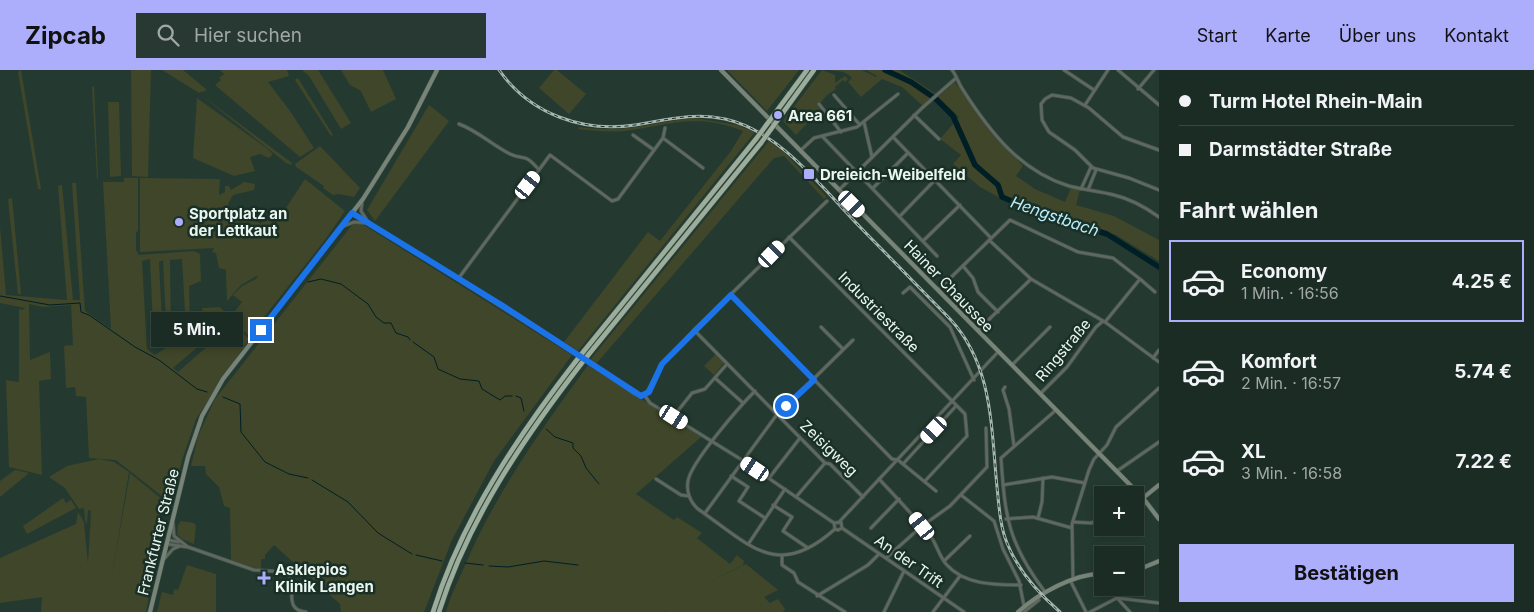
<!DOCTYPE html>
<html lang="de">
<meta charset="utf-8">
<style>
:root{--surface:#1b2c25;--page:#283832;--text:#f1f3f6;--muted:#a0a7a7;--line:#394842;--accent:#adaefb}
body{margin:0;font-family:Inter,sans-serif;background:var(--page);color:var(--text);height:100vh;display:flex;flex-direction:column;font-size:19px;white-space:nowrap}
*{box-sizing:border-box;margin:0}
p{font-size:16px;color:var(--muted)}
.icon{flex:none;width:28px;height:28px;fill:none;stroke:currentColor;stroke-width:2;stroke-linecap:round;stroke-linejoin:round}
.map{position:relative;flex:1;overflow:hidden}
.sheet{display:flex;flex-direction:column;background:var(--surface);width:375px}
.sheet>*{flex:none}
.banner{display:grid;align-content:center;height:110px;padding:0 20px;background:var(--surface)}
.buttons{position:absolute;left:1094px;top:416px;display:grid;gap:10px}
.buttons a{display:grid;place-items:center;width:50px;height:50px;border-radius:0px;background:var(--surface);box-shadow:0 2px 8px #0003,0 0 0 1px var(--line);font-size:25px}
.end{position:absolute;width:22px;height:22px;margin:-11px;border:6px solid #1a73e8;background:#fff;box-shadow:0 0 0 2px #fff}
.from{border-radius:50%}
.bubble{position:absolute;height:35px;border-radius:0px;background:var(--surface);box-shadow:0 2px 8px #0003,0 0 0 1px var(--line);font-size:16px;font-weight:700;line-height:35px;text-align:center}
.car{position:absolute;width:15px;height:30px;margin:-15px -8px;border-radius:6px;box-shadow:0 0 4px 1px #0007;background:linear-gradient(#fff 24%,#345 0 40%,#fff 0 76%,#345 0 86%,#fff 0)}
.banner b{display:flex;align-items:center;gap:18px;height:48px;font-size:19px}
.banner b+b{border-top:1px solid var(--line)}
.banner i{width:12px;height:12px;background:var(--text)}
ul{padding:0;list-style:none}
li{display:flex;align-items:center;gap:15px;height:82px;margin:0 10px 8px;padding:0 10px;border:2px solid transparent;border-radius:0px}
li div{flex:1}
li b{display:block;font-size:19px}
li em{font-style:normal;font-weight:700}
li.on{border-color:var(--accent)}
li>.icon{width:45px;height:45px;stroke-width:1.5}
h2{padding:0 20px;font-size:22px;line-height:60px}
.primary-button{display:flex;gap:10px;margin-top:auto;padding:10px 20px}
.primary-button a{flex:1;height:58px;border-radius:0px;background:var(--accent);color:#111;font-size:20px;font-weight:700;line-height:58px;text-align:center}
header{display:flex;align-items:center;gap:30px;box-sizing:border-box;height:70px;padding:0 25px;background:var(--accent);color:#111}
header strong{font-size:24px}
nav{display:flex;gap:28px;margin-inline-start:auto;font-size:18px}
.search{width:350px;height:45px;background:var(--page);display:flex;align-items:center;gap:12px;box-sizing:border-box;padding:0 18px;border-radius:0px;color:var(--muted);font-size:19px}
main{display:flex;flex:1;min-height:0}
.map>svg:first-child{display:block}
.green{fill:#3f4629;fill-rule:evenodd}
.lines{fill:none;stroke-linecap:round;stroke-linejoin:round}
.stream{stroke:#001e25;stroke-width:1}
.river{stroke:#001e25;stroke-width:5.5}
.street-casing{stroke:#445850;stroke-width:4}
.secondary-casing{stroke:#445850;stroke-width:5}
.highway-casing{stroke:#445850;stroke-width:5.5}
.street{stroke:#616860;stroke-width:2.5}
.secondary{stroke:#798478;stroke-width:4}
.highway{stroke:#9cae9b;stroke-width:4.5}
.rail-casing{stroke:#a7b7b0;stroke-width:3}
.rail{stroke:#1a3027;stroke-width:1;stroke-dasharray:4;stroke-linecap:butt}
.highway-bridge-casing{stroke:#445850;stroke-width:5.5;stroke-linecap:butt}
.highway-bridge{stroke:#9cae9b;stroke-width:4.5}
.route{stroke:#1a73e8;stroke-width:6}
.poi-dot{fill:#adaefb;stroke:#1a3027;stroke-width:2}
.labels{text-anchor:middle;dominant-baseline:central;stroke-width:5;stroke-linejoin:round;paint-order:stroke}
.poi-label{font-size:15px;font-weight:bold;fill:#eaf7f1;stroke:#1a3027;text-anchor:start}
.street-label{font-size:15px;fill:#eaf7f1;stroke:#1a3027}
.water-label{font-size:16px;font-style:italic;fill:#b7effc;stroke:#1a3027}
</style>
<header>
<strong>Zipcab</strong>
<div class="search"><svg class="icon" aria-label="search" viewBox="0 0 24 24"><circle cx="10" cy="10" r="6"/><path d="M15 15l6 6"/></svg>Hier suchen</div>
<nav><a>Start</a><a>Karte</a><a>Über uns</a><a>Kontakt</a></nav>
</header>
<main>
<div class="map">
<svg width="1159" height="542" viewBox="0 0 1159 542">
<rect width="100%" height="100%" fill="#243a31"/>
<!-- green -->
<g class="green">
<path d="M21 0 41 119H38L18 2Z"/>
<path d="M131 0H151L148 107 132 106Z"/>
<path d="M162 0H183L207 20 199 23Z"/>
<path d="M220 0H287L289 6 268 12 290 41 314 78 300 87 215 15 221 10 219 8 224 4Z"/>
<path d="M302 0H318L351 53 341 59 309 6Z"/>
<path d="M341 0H383L396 29 371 42 361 21 350 15Z"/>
<path d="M554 0H557L586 24 569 44 539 18Z"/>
<path d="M727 0H799L767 41Z"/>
<path d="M822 0 835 5V13L845 6 848 9 845 12 843 10 835 17 836 19 827 25 818 36 821 39 796 65 783 51Z"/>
<path d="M830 0H862L876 7 877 6 866 0H899L936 24 923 36 902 17 882 9 861 27 848 12 852 8C845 0 839 2 830 0Z"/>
<path d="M298 8 333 65 331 66 295 10Z"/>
<path d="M955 12 989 60 1023 96 1016 106 1035 119 1065 132 1071 118 1080 120 1076 135 1114 146 1159 170V191L1116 165 1061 148 1060 152 1017 137 980 117 953 94 961 85 940 69 959 47 938 27Z"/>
<path d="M94 16 98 109H97L92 17Z"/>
<path d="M201 25 292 93V95L286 93Z"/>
<path d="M197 28 265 77 273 84 269 88 260 84 250 87 255 101 234 106 193 88Z"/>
<path d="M108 32H119L121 106 110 107Z"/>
<path d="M429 35 449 51 375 151 367 140Z"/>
<path d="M695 48 737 55 755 62 578 281 564 272 648 162 660 171 731 81 743 61C701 44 675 53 632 60 614 63 596 61 578 59L579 57C588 58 598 59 606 59 636 60 666 50 695 48Z"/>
<path d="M769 71 784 82 827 127 824 129 784 86 774 88 596 294 590 290Z"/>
<path d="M320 76 360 118 354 127 339 124 333 125 323 118 324 116 296 97 295 94Z"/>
<path d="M124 108H138V161L136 162V180L139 185 194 181 200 184 201 211 189 216 190 256 186 259 182 189 170 190 171 269 167 270 163 190 159 192 163 273 154 277 150 189 142 191 147 279 155 285 204 253 202 238 220 237 249 269 196 349 182 390 172 434 116 390 89 388 86 327 76 326 75 317 66 318 64 276 73 275 71 235 44 237 29 234 30 290 50 282 51 309 39 311 42 405 9 397 6 310 19 312V239L22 240 25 238 0 233V157L6 225 67 230 58 116 62 115 73 230H80L72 113H76L85 241 111 259 103 112H124ZM228 251 232 255 178 302 173 298Z"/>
<path d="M140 108 220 109 219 125 225 122V116H229L231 120 244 112 255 114 254 120 233 125 228 134 233 144 252 148 261 154 263 149 276 153 305 109 345 141 325 170 249 266 230 248 242 232 233 225 242 216 256 209 258 205 241 215 227 231 226 200 219 198 216 183 212 182 214 178 140 182Z"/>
<path d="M12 128 21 224H18L8 129Z"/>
<path d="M356 150 572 285 494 391 452 470 424 542H341L340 534 274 475 265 485V489H261V500L231 490 230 438 224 436 219 417 206 404 205 396H191L198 366 215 329Z"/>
<path d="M716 284 724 293 714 305 704 296Z"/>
<path d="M588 295 701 367 636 424 674 450 677 447 702 463 697 468 730 494 737 485 744 491 743 495 706 514 746 494 778 520 764 527 770 533 778 529 785 539 783 542H666L665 540V542H446C450 527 457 513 463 500 494 425 541 360 588 295Z"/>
<path d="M99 389 114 392 129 402 112 506 130 403 164 431 153 469 163 471 156 490 146 542H41L42 527 0 533V488L76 454 78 442 84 452 88 493 91 441 88 440 87 454 85 450 84 438 79 439 65 418 49 407 67 396Z"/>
<path d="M15 400 29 403 0 427V411Z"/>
<path d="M63 428 66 433 71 430 76 438 27 464 23 456Z"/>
<path d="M181 451 194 453 196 456 194 474 182 469 177 464 178 455Z"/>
<path d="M187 495 216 504V542H157L162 522 173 525 174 519 178 520Z"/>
</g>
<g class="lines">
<!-- stream -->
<g class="stream">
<path d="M308 212 321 209 341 214 368 234 376 247 384 253H391L396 263 408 267 410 270"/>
<path d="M0 226 50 235 80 233 81 242 89 245 135 277 159 290 197 319 207 322"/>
<path d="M413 272 434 287 438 299 460 309 479 311 482 319 500 330 505 326H512"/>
<path d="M516 326 521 328 524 341"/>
<path d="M223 327 240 334 241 362 265 392 289 404 308 408"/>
<path d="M546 359 555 367 573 373V378L581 386 586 398 599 414"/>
<path d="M312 410 348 432 378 463 412 484"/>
<path d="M416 485 442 491"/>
<path d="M465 493 483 495"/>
<path d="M489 496 508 497 544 491 578 495"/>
</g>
<!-- river -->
<path class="river" d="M885 0 911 12 936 29 953 46 975 95 998 115 1002 127 1044 145 1107 164 1159 197"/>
<defs>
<g id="street">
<path d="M952 0C957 6 958 13 963 20 990 62 1020 101 1069 116 1084 120 1099 121 1114 125 1131 129 1145 137 1159 147"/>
<path d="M1064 0 1094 20"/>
<path d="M1118 0 1159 35"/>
<path d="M1138 19 1154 0"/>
<path d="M834 25 860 55"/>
<path d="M819 34 841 62"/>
<path d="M1085 35 1108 0"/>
<path d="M914 45 939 69"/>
<path d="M864 52 872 87"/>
<path d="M459 54C478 61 492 75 510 84 525 91 524 82 539 100"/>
<path d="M633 65 654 80"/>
<path d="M822 66 937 186"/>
<path d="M893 67 991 168"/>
<path d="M663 68 703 98"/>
<path d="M801 80 814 68 857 57 898 24"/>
<path d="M1159 80 1123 67 1089 38 1071 28 1052 25 1045 29 1041 34 1042 50 1049 62 1075 80 1093 98 1129 108 1159 120"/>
<path d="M873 118 908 83"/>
<path d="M1081 119 1091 97"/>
<path d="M839 120 922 38 955 9"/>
<path d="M1088 120 1096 100"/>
<path d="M362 133 361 141 368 152"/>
<path d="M353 143 579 286"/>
<path d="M900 146 935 110"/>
<path d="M344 156 354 152 365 153"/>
<path d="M789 167 965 344 967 366 925 411"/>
<path d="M924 170 960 135"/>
<path d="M989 170 1031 209 1105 252 1159 292"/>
<path d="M963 196 973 208 978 222 998 242"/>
<path d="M458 209 550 85 612 131 618 129 663 68 665 58"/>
<path d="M1140 209 1155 222"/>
<path d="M938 220 1010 150 1078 182 1113 188 1140 209 1105 252"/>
<path d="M903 223 910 217 950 257 974 310"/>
<path d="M731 225 892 389 898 390 936 421"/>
<path d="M821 257 843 279"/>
<path d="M694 260 825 393 830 394 863 427"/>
<path d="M978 260 1031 209"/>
<path d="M1153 288 1159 280"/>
<path d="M584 289 635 324 645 326 650 333 742 390 834 453 841 452 842 458 838 460 835 459 834 453"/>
<path d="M1012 295 1050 257"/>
<path d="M715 308 743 333"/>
<path d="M1005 317 1003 320 1009 339 1014 376"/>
<path d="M755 321C740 336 691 392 688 411 686 421 690 432 698 439 750 475 777 511 835 459"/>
<path d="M1041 323 1067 297 1096 257 1103 251"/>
<path d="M645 326 662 294 694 260 827 131"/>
<path d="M786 336 853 270"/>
<path d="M673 347 692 323 705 319 727 294"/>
<path d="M903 394 956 336"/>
<path d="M1117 401 1159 372"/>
<path d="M731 406 748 417 739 431 765 448"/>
<path d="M769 408 800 368"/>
<path d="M656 409 681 425 689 426"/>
<path d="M879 409C897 428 915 447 931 467 937 475 939 486 946 494 964 515 995 515 1021 515"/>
<path d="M1003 415 1052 407 1085 413"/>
<path d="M961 425 994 451 1003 479 1019 511 1024 536"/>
<path d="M796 427 825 393"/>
<path d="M773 435 792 447 783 461 808 478"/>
<path d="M1135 435 1143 428"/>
<path d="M705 443 778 343"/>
<path d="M1038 448 1042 432 1043 408"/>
<path d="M1006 449 1033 447 1072 458"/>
<path d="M840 451 998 282"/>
<path d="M1073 452 1091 453 1102 449"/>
<path d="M173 453 174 466 188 477 254 500 287 502C299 514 281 540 306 542"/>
<path d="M842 458 964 542"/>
<path d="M871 458 899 429"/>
<path d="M168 470 179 472"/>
<path d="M749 473 785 419"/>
<path d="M167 474 187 477"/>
<path d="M782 486V495L794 503 798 512 845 542"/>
<path d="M886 488 922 456 950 436 987 397 986 358"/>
<path d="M164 489 173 479 180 476"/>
<path d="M944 491 970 466"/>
<path d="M1073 510 1072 454 1089 400 1094 389 1107 375 1116 357 1159 318"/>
<path d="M1071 512 1086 542"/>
<path d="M1045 522C1008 473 1005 447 1001 388L1056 340"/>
<path d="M817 526 868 495 879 484"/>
<path d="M1118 529 1130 542"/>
<path d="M884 542 904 501"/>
<path d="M933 542 960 506"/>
<path d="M1024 542 1039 530"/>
<path d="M1090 542 1117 528 1159 533"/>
</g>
<g id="secondary">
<path d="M721 0 1143 428 1159 449"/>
<path d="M1143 428 1159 415"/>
<path d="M1135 501 1159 491"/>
<path d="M150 542 188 387 202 346 223 309 363 129 408 57 437 0"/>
<path d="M1018 542C1038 524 1075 503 1102 504"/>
</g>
<g id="highway">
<path d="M584 281 756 69"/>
<path d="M589 284 761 73"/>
<path d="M433 542C462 449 517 367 576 291"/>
<path d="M439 542C468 450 523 369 581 294"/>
</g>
</defs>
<!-- street casing -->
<use href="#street" class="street-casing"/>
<!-- secondary casing -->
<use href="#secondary" class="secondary-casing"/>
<!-- highway casing -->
<use href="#highway" class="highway-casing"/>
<!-- street -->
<use href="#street" class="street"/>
<!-- secondary -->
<use href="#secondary" class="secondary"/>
<!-- highway -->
<use href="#highway" class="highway"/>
<defs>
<path id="rail" d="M499 0C530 44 583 63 635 55 666 50 694 42 725 49 780 61 822 118 860 157 890 188 920 218 950 249 993 295 991 357 997 417 999 436 1000 456 1007 473 1018 501 1038 523 1060 542"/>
</defs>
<!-- rail casing -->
<use href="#rail" class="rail-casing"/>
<!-- rail -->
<use href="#rail" class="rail"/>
<defs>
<g id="highway-bridge">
<path d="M756 69 807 0"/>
<path d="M761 73 814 0"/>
<path d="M576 291 584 281"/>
<path d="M581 294 589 284"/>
</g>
</defs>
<!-- highway-bridge casing -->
<use href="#highway-bridge" class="highway-bridge-casing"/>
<!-- highway-bridge -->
<use href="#highway-bridge" class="highway-bridge"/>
</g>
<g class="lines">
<!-- route -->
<path class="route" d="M261 260 352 143 503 236 641 326 649 322 662 294 731 225 814 310 786 336"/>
</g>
<!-- markers -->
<g class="poi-dot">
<circle cx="778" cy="45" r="5"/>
<rect x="803" y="98" width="12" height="12" rx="2.5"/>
<circle cx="179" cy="152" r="5"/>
<path d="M261.5 500.5h5v5h5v5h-5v5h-5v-5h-5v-5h5z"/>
</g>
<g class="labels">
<!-- poi labels -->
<g class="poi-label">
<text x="788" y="45">Area 661</text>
<text x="820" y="104">Dreieich-Weibelfeld</text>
<text x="189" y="143">Sportplatz an<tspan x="189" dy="17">der Lettkaut</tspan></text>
<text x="275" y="499">Asklepios<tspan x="275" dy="17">Klinik Langen</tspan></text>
</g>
<!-- street labels -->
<g class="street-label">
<text transform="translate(949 216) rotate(46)">Hainer Chaussee</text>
<text transform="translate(879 242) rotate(45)">Industriestraße</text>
<text transform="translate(1063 280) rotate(-50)">Ringstraße</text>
<text transform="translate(829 378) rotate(44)">Zeisigweg</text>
<text transform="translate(158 462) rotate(-76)">Frankfurter Straße</text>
<text transform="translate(909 491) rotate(35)">An der Trift</text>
</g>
<!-- water labels -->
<g class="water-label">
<text transform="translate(1055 146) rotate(19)">Hengstbach</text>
</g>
</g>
</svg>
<div class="buttons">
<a>+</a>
<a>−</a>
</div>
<i class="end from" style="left:786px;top:336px"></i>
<i class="end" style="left:261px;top:260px"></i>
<div class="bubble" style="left:151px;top:242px;width:92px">5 Min.</div>
<i class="car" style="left:528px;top:115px;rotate:37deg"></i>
<i class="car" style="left:852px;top:134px;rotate:135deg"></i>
<i class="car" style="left:772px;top:184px;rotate:44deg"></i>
<i class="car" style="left:674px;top:347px;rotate:122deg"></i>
<i class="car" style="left:934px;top:360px;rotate:223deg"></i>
<i class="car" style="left:755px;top:399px;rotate:304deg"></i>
<i class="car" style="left:922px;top:456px;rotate:321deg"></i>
</div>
<section class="sheet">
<div class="banner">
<b><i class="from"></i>Turm Hotel Rhein-Main</b>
<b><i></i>Darmstädter Straße</b>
</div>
<h2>Fahrt wählen</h2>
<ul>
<li class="on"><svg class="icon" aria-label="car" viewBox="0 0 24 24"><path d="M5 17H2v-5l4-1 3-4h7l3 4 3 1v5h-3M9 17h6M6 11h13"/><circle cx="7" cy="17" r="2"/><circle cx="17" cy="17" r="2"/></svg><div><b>Economy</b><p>1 Min. · 16:56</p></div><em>4.25 €</em></li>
<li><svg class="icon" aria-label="car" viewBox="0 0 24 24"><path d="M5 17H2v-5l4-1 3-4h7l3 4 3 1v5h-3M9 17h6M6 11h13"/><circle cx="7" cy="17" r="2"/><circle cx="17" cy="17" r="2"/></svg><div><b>Komfort</b><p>2 Min. · 16:57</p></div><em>5.74 €</em></li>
<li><svg class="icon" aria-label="car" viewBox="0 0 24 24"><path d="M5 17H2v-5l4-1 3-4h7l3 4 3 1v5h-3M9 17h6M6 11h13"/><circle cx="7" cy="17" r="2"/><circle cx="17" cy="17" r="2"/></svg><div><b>XL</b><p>3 Min. · 16:58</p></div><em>7.22 €</em></li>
</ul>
<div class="primary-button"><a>Bestätigen</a></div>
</section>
</main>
